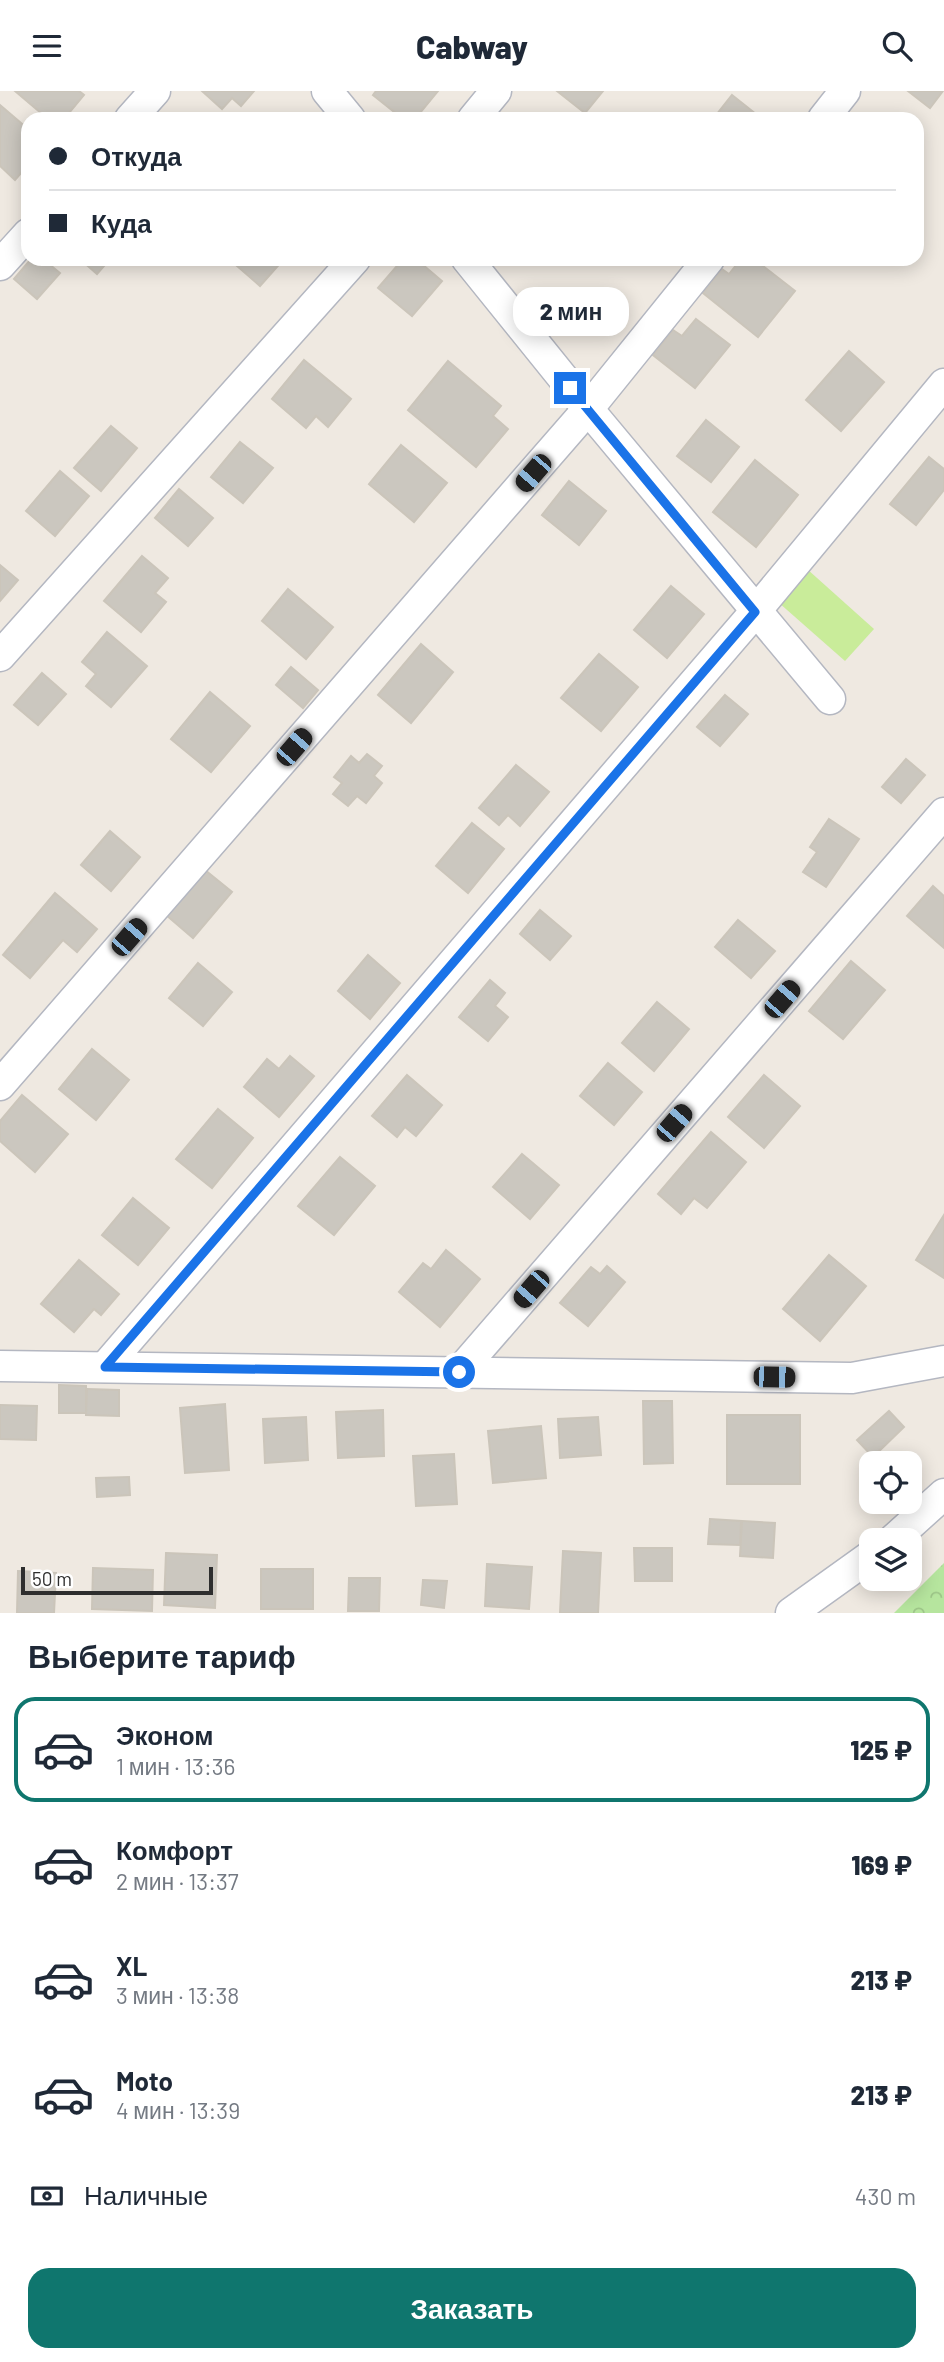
<!DOCTYPE html>
<html lang="ru">
<meta charset="utf-8">
<style>
:root{--surface:#fff;--page:#f6f6f7;--text:#1f2937;--muted:#747a83;--line:#e0e1e3;--accent:#0f766e}
body{margin:0;font-family:Barlow,sans-serif;background:var(--page);color:var(--text);height:100vh;display:flex;flex-direction:column;font-size:26px;white-space:nowrap}
*{box-sizing:border-box;margin:0}
p{font-size:23px;color:var(--muted)}
.icon{flex:none;width:38px;height:38px;fill:none;stroke:currentColor;stroke-width:2;stroke-linecap:round;stroke-linejoin:round}
.map{position:relative;height:1522px;overflow:hidden}
.drawer{display:flex;flex-direction:column;background:var(--surface);flex:1}
.drawer>*{flex:none}
.hud{position:absolute;left:21px;top:21px;width:903px;height:154px;border-radius:21px;box-shadow:0 4px 18px #0003;display:grid;align-content:center;height:154px;padding:0 28px;background:var(--surface)}
.buttons{position:absolute;left:859px;top:1360px;display:grid;gap:14px}
.buttons a{display:grid;place-items:center;width:63px;height:63px;border-radius:14px;background:var(--surface);box-shadow:0 4px 18px #0003;font-size:35px}
.scale{position:absolute;left:21px;bottom:18px;width:192px;box-sizing:border-box;padding-left:7px;border:4px solid #2e2e2e;border-top:0;font-size:19px;line-height:24px;white-space:nowrap;color:#2e2e2e;-webkit-text-stroke:5px #fff;paint-order:stroke}
.end{position:absolute;width:32px;height:32px;margin:-16px;border:9px solid #1a73e8;background:#fff;box-shadow:0 0 0 4px #fff}
.from{border-radius:50%}
.bubble{position:absolute;height:49px;border-radius:21px;background:var(--surface);box-shadow:0 4px 18px #0003;font-size:23px;font-weight:800;line-height:49px;text-align:center}
.car{position:absolute;width:21px;height:42px;margin:-21px -10px;border-radius:9px;box-shadow:0 0 5px 2px #0007;background:linear-gradient(#222 24%,#8ab4d8 0 40%,#222 0 76%,#8ab4d8 0 86%,#222 0)}
.hud b{display:flex;align-items:center;gap:24px;height:66px;font-size:26px}
.hud b+b{border-top:2px solid var(--line)}
.hud i{width:18px;height:18px;background:var(--text)}
ul{padding:0;list-style:none}
li{display:flex;align-items:center;gap:21px;height:105px;margin:0 14px 10px;padding:0 14px;border:4px solid transparent;border-radius:21px}
li div{flex:1}
li b{display:block;font-size:26px}
li em{font-style:normal;font-weight:800}
li.selected{border-color:var(--accent)}
li>.icon{width:63px;height:63px;stroke-width:1.5}
h2{padding:0 28px;font-size:32px;line-height:84px}
.pay{display:flex;align-items:center;gap:18px;height:77px;padding:0 28px;font-size:26px}
.pay p{margin-inline-start:auto}
.primary-button{display:flex;gap:14px;margin-top:auto;padding:14px 28px}
.primary-button a{flex:1;height:80px;border-radius:21px;background:var(--accent);color:#fff;font-size:28px;font-weight:800;line-height:80px;text-align:center}
header{display:flex;justify-content:space-between;align-items:center;height:91px;padding:0 28px;background:var(--surface);font-size:32px;font-weight:800}
.map>svg:first-child{display:block}
.forest{fill:url(#forest-crowns)}
.pitch{fill:#c9ec9a}
.building{fill:#cbc7bf;stroke:#cbc5ba;stroke-width:2}
.lines{fill:none;stroke-linecap:round;stroke-linejoin:round}
.minor-casing{stroke:#b4b7c1;stroke-width:33}
.minor{stroke:#fff;stroke-width:30}
.route{stroke:#1a73e8;stroke-width:9}
</style>
<header><svg class="icon" aria-label="menu" viewBox="0 0 24 24"><path d="M4 6h16M4 12h16M4 18h16"/></svg>Cabway<svg class="icon" aria-label="search" viewBox="0 0 24 24"><circle cx="10" cy="10" r="6"/><path d="M15 15l6 6"/></svg></header>
<div class="map">
<svg width="944" height="1522" viewBox="0 0 944 1522">
<defs>
<pattern id="forest-crowns" width="20" height="18" patternUnits="userSpaceOnUse" patternTransform="scale(1.75)"><rect width="20" height="18" fill="#b6e59e"/><path d="M2 6a3 3 0 1 1 6 0M12 15a3 3 0 1 1 6 0" fill="none" stroke="#9dc588"/></pattern>
</defs>
<rect width="100%" height="100%" fill="#efe9e1"/>
<!-- forest -->
<path class="forest" d="M944 1472V1522H894Z"/>
<!-- pitch -->
<path class="pitch" d="M807 478 874 538 845 570 778 511Z"/>
<!-- building -->
<g class="building">
<path d="M15 0H79L84 4 64 28H48Z"/>
<path d="M202 0H254L241 15 232 7 222 18Z"/>
<path d="M376 0H438L415 28H403L373 4Z"/>
<path d="M557 0H603L585 22Z"/>
<path d="M908 0H943L930 17Z"/>
<path d="M732 4 761 27 760 28H713Z"/>
<path d="M0 14 28 38V74L15 89 0 75Z"/>
<path d="M31 168H43L60 182 37 208 14 188Z"/>
<path d="M80 168H110L97 183Z"/>
<path d="M229 168H284L260 195Z"/>
<path d="M403 168H416L442 190 412 225 378 197Z"/>
<path d="M741 168H754L795 200 758 246 703 202 722 178 729 183Z"/>
<path d="M696 228 730 254 695 297 653 264 673 239 682 245Z"/>
<path d="M849 260 884 291 841 340 806 309Z"/>
<path d="M304 269 351 308 328 336 316 325 306 337 272 308Z"/>
<path d="M448 270 501 315 493 325 508 338 476 376 408 319Z"/>
<path d="M706 329 739 356 711 391 677 365Z"/>
<path d="M111 335 137 357 101 400 74 377Z"/>
<path d="M240 351 273 377 243 412 211 386Z"/>
<path d="M401 354 447 392 414 431 369 393Z"/>
<path d="M929 366 944 378V399L916 434 890 413Z"/>
<path d="M755 369 798 404 756 456 713 421Z"/>
<path d="M60 380 89 405 55 445 26 420Z"/>
<path d="M569 390 606 420 579 454 542 424Z"/>
<path d="M179 398 213 427 188 455 155 427Z"/>
<path d="M142 465 168 487 155 502 166 511 141 541 104 510Z"/>
<path d="M0 474 18 489 0 510Z"/>
<path d="M671 495 704 523 667 567 634 539Z"/>
<path d="M288 498 333 536 306 568 262 530Z"/>
<path d="M107 541 147 575 111 616 86 595 96 583 82 571Z"/>
<path d="M421 553 453 581 411 632 378 604Z"/>
<path d="M599 563 638 596 601 640 561 607Z"/>
<path d="M291 576 318 599 303 617 276 594Z"/>
<path d="M42 582 66 603 38 634 14 614Z"/>
<path d="M210 601 250 635 211 681 171 648Z"/>
<path d="M725 604 748 623 720 655 697 636Z"/>
<path d="M367 663 382 675 374 685 382 692 366 712 357 705 348 715 333 703 342 692 334 686 351 665 359 672Z"/>
<path d="M906 668 925 684 901 712 882 696Z"/>
<path d="M516 674 549 701 520 735 508 724 499 734 479 717Z"/>
<path d="M829 728 859 748 826 796 803 781 817 761 810 756Z"/>
<path d="M472 732 504 758 468 802 436 775Z"/>
<path d="M110 740 140 766 111 800 81 774Z"/>
<path d="M205 779 232 801 193 847 166 824Z"/>
<path d="M933 795 944 805V857L907 825Z"/>
<path d="M55 802 97 838 77 861 63 849 30 887 3 864Z"/>
<path d="M540 819 571 845 550 869 520 843Z"/>
<path d="M738 829 775 860 751 887 715 856Z"/>
<path d="M368 864 400 892 370 928 338 900Z"/>
<path d="M851 870 885 899 843 948 809 920Z"/>
<path d="M198 872 232 901 203 935 169 907Z"/>
<path d="M490 889 505 902 495 915 508 926 488 950 459 926Z"/>
<path d="M657 911 689 938 654 980 622 952Z"/>
<path d="M92 958 129 989 96 1029 59 998Z"/>
<path d="M290 965 314 985 279 1026 244 996 267 968 279 978Z"/>
<path d="M608 972 642 1001 614 1034 580 1005Z"/>
<path d="M407 984 442 1014 416 1045 405 1036 397 1046 372 1025Z"/>
<path d="M764 984 800 1015 764 1057 728 1026Z"/>
<path d="M22 1004 68 1043 35 1081 0 1050V1030Z"/>
<path d="M218 1018 253 1047 212 1097 176 1068Z"/>
<path d="M711 1041 746 1071 707 1117 694 1107 681 1123 658 1103Z"/>
<path d="M522 1063 559 1094 530 1128 493 1096Z"/>
<path d="M340 1066 375 1095 334 1144 298 1115Z"/>
<path d="M133 1107 169 1137 138 1174 102 1144Z"/>
<path d="M944 1124V1187L916 1169Z"/>
<path d="M446 1159 480 1188 440 1236 399 1201 423 1172 431 1178Z"/>
<path d="M829 1164 866 1195 820 1250 783 1218Z"/>
<path d="M79 1169 119 1203 101 1224 94 1218 74 1241 41 1213Z"/>
<path d="M607 1175 625 1191 588 1235 560 1212 591 1176 600 1183Z"/>
<path d="M59 1294 86 1295V1322H59Z"/>
<path d="M87 1298 119 1299V1325L86 1324Z"/>
<path d="M643 1310H672L673 1372 644 1373Z"/>
<path d="M225 1313 229 1379 185 1382 180 1317Z"/>
<path d="M0 1314 37 1315 36 1349 0 1348Z"/>
<path d="M383 1319 384 1365 338 1367 336 1321Z"/>
<path d="M889 1320 904 1336 873 1366 857 1349Z"/>
<rect x="727" y="1324" width="73" height="69"/>
<path d="M306 1326 308 1369 265 1372 263 1328Z"/>
<path d="M598 1326 601 1364 560 1367 558 1328Z"/>
<path d="M541 1335 546 1387 493 1392 488 1340Z"/>
<path d="M454 1363 457 1413 416 1415 413 1365Z"/>
<path d="M129 1386 130 1404 97 1406 96 1387Z"/>
<path d="M710 1428 741 1430 740 1454 708 1453Z"/>
<path d="M742 1430 775 1432 773 1467 740 1465Z"/>
<path d="M634 1457H672V1490H635Z"/>
<path d="M563 1460 601 1462 598 1522H560Z"/>
<path d="M166 1462 217 1464 215 1517 164 1514Z"/>
<path d="M487 1473 532 1476 529 1518 485 1515Z"/>
<path d="M93 1477 153 1479 152 1520 92 1518Z"/>
<rect x="261" y="1478" width="52" height="40"/>
<path d="M18 1480 56 1482 54 1522H17Z"/>
<path d="M349 1487H380L379 1520H348Z"/>
<path d="M423 1489 447 1490 444 1517 421 1514Z"/>
</g>
<g class="lines">
<defs>
<g id="minor">
<path d="M327 0 350 28"/>
<path d="M130 28 155 0"/>
<path d="M473 28 496 0"/>
<path d="M823 28 845 0"/>
<path d="M467 168 588 318 830 608"/>
<path d="M0 174 28 143"/>
<path d="M0 565 355 168"/>
<path d="M0 994 588 318 709 168"/>
<path d="M0 1275 852 1287 944 1270"/>
<path d="M105 1276 755 521 944 293"/>
<path d="M459 1281 944 722"/>
<path d="M893 1449 944 1403"/>
<path d="M791 1522 872 1464"/>
</g>
</defs>
<!-- minor casing -->
<use href="#minor" class="minor-casing"/>
<!-- minor -->
<use href="#minor" class="minor"/>
</g>
<g class="lines">
<!-- route -->
<path class="route" d="M459 1281 105 1276 755 521 570 297"/>
</g>
</svg>
<div class="buttons">
<a><svg class="icon" aria-label="locate" viewBox="0 0 24 24"><circle cx="12" cy="12" r="6"/><path d="M12 2v4M12 18v4M2 12h4M18 12h4"/></svg></a>
<a><svg class="icon" aria-label="layers" viewBox="0 0 24 24"><path d="M12 4l9 5-9 5-9-5zM3 14l9 5 9-5"/></svg></a>
</div>
<div class="scale">50 m</div>
<i class="end from" style="left:459px;top:1281px"></i>
<i class="end" style="left:570px;top:297px"></i>
<div class="bubble" style="left:513px;top:196px;width:116px">2 мин</div>
<i class="car" style="left:533px;top:382px;rotate:221deg"></i>
<i class="car" style="left:294px;top:656px;rotate:41deg"></i>
<i class="car" style="left:129px;top:846px;rotate:41deg"></i>
<i class="car" style="left:782px;top:908px;rotate:41deg"></i>
<i class="car" style="left:674px;top:1032px;rotate:41deg"></i>
<i class="car" style="left:531px;top:1198px;rotate:221deg"></i>
<i class="car" style="left:774px;top:1286px;rotate:91deg"></i>
<div class="hud">
<b><i class="from"></i>Откуда</b>
<b><i></i>Куда</b>
</div>
</div>
<section class="drawer">
<h2>Выберите тариф</h2>
<ul>
<li class="selected"><svg class="icon" aria-label="car" viewBox="0 0 24 24"><path d="M5 17H2v-5l4-1 3-4h7l3 4 3 1v5h-3M9 17h6M6 11h13"/><circle cx="7" cy="17" r="2"/><circle cx="17" cy="17" r="2"/></svg><div><b>Эконом</b><p>1 мин · 13:36</p></div><em>125 ₽</em></li>
<li><svg class="icon" aria-label="car" viewBox="0 0 24 24"><path d="M5 17H2v-5l4-1 3-4h7l3 4 3 1v5h-3M9 17h6M6 11h13"/><circle cx="7" cy="17" r="2"/><circle cx="17" cy="17" r="2"/></svg><div><b>Комфорт</b><p>2 мин · 13:37</p></div><em>169 ₽</em></li>
<li><svg class="icon" aria-label="car" viewBox="0 0 24 24"><path d="M5 17H2v-5l4-1 3-4h7l3 4 3 1v5h-3M9 17h6M6 11h13"/><circle cx="7" cy="17" r="2"/><circle cx="17" cy="17" r="2"/></svg><div><b>XL</b><p>3 мин · 13:38</p></div><em>213 ₽</em></li>
<li><svg class="icon" aria-label="car" viewBox="0 0 24 24"><path d="M5 17H2v-5l4-1 3-4h7l3 4 3 1v5h-3M9 17h6M6 11h13"/><circle cx="7" cy="17" r="2"/><circle cx="17" cy="17" r="2"/></svg><div><b>Moto</b><p>4 мин · 13:39</p></div><em>213 ₽</em></li>
</ul>
<div class="pay"><svg class="icon" aria-label="cash" viewBox="0 0 24 24"><path d="M3 7h18v10H3z"/><circle cx="12" cy="12" r="2"/></svg>Наличные<p>430 m</p></div>
<div class="primary-button"><a>Заказать</a></div>
</section>
